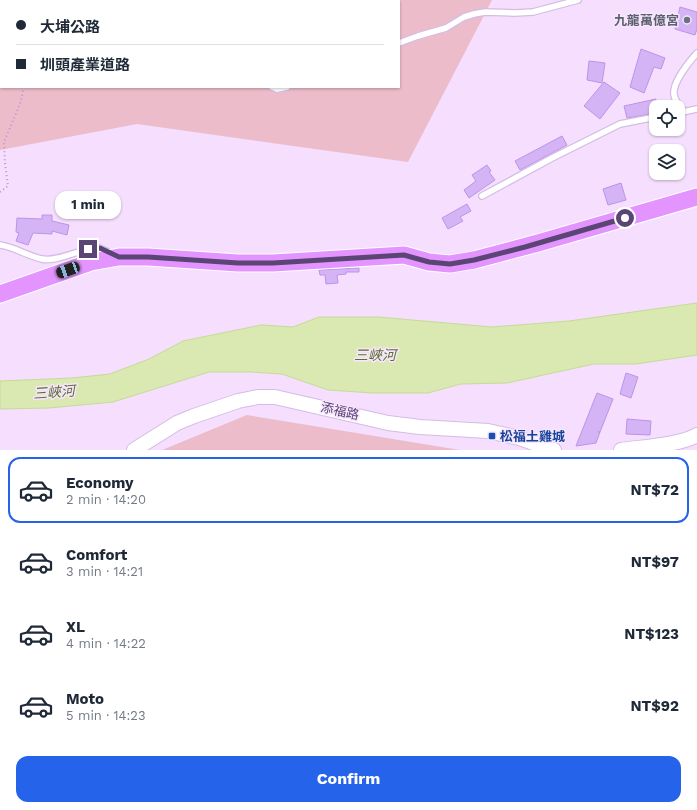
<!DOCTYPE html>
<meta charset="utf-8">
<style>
:root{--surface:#fff;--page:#f2f2f3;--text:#1f2937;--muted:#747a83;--line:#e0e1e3;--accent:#2563eb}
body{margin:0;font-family:"Work Sans","Noto Sans TC",sans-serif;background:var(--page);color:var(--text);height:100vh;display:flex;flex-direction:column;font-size:15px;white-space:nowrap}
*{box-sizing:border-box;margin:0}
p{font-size:13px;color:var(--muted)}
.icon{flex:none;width:22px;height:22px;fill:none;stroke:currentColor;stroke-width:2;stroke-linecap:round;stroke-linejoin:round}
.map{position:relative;height:450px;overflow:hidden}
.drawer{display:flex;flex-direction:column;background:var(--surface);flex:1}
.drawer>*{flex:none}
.top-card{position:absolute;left:0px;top:0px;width:400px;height:88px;box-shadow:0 1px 3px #0004;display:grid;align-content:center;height:88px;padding:0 16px;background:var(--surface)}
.controls{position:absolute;left:649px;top:100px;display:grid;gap:8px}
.controls a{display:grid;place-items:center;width:36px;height:36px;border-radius:8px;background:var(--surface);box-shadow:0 1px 3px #0004;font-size:20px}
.end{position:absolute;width:18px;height:18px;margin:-9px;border:5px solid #5b4575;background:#fff;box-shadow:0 0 0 2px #fff}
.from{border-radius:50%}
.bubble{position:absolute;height:28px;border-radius:12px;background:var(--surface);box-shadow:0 1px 3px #0004;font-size:13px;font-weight:700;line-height:28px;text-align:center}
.car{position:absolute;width:12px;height:24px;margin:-12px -6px;border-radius:5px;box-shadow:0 0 3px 1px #0007;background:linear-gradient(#222 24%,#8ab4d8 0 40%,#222 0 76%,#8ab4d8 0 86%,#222 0)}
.top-card b{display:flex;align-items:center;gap:14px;height:38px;font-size:15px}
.top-card b+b{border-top:1px solid var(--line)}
.top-card i{width:10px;height:10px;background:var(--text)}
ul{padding:7px 0 0;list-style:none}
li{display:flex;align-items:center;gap:12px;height:66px;margin:0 8px 6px;padding:0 8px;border:2px solid transparent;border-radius:12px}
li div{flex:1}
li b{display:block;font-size:15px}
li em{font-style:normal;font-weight:700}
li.selected{border-color:var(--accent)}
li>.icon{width:36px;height:36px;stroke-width:1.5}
.cta{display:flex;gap:8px;margin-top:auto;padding:8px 16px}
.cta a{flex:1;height:46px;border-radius:12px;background:var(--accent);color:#fff;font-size:16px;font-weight:700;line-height:46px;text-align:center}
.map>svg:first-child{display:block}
.green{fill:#ecbcca;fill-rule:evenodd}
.water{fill:#dae8b2;stroke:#c8da97}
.building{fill:#d5b4f5;stroke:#bd93e9}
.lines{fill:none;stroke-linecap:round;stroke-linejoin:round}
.service-casing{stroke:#d4bde4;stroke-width:8}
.tertiary-casing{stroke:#d4bde4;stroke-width:16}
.primary-casing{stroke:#fff;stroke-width:19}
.path{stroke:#b897d9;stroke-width:2;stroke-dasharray:1 3;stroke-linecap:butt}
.service{stroke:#fff;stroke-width:5.5}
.tertiary{stroke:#fff;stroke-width:14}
.primary{stroke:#e394ff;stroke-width:17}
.route{stroke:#5b4575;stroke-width:5}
.worship-dot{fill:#6b7280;stroke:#f8e6ff;stroke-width:1.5}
.transit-dot{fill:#1a4fb4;stroke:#f8e6ff;stroke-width:1.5}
.labels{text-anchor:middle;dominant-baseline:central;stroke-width:3;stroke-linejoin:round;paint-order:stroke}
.worship-label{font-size:13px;font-weight:bold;fill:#5b616d;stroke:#f8e6ff;text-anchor:end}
.street-label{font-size:13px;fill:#5b4575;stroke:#f8e6ff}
.transit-label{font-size:13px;font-weight:bold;fill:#164399;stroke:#f8e6ff;text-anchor:start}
.water-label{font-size:14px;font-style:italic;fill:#5d6e33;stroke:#f8e6ff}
</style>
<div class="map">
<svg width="697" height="450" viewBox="0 0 697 450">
<rect width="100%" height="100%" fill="#f5defe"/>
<!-- green -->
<g class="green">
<path d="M0 0H492L408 162 137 124 0 150ZM1 1H399V87H1Z"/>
<path d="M247 415 460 450H162Z"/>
</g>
<!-- water -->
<path class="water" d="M697 303V355L636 364H594L507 383 461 384 428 393H373L328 390 282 374 250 372H209L113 402 49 408 0 409V381L72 378 110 374 149 359 183 341 261 325 293 327 319 317H378L492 327 569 321Z"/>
<!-- building -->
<g class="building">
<path d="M680 7 697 12V29L695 35 675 29Z"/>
<path d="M641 49 665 58 661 69 654 67 644 93 630 87Z"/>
<path d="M589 61 605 63 602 83 587 80Z"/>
<path d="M604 82 620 93 600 119 584 106Z"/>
<path d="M656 99V113L627 118 624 106Z"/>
<path d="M562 136 567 145 520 170 515 161Z"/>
<path d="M487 165 491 171 489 172 495 180 469 198 464 190 476 181 472 175Z"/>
<path d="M621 183 626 200 608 205 603 189Z"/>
<path d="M467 204 471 211 460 217 463 221 448 229 442 218Z"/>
<path d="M42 215H52V221L69 225 67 235 52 231V234L33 233 28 245 16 241 19 233 16 232 17 218 42 219Z"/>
<path d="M359 268V272H346V274L337 275 338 283 326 284 325 275H320L319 270Z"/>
<path d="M626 373 638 377 631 398 620 394Z"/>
<path d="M597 393 613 399 600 432H598H600L596 443 576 446Z"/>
<path d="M627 419 651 421 650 435 626 434Z"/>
</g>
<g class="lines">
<defs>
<g id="service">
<path d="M212 0V1"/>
<path d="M399 43 418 36 446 28 464 17 474 14 485 12 515 13 533 12 578 0"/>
<path d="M272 87 277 89 287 87"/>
<path d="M684 112C680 107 675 101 674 95 672 83 689 62 697 53"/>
<path d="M678 113 697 109"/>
<path d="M482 196 552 158 620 124 656 117"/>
<path d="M0 245C15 247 27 256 42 259 56 262 79 250 94 248H99L112 254"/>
</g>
<g id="tertiary">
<path d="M134 450 177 423 194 416 238 401 258 397H275L388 423 420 427 488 431 519 438 554 450"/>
<path d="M621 450C642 447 680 445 697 435"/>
</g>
<path id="primary" d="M0 294 91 262 119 257H148L238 263H273L404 255 429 262 450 264 474 260 538 243 697 197"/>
</defs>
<!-- service casing -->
<use href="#service" class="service-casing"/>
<!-- tertiary casing -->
<use href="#tertiary" class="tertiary-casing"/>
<!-- primary casing -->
<use href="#primary" class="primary-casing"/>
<!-- path -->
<g class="path">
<path d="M33 1V0"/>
<path d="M0 192 8 186 5 163 4 142 20 104 24 87"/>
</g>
<!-- service -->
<use href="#service" class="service"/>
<!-- tertiary -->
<use href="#tertiary" class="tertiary"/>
<!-- primary -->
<use href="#primary" class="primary"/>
</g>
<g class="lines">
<!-- route -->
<path class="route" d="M88 249 100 248 119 257H148L238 263H273L404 255 429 262 450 264 474 260 525 247 625 218"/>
</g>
<!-- markers -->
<circle class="worship-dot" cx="687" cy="20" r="4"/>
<rect class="transit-dot" x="488" y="432" width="8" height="8" rx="2"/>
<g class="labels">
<!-- worship labels -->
<g class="worship-label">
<text x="679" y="20">九龍萬億宮</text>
</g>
<!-- street labels -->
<g class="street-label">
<text transform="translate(340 411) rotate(13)">添福路</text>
</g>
<!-- transit labels -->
<g class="transit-label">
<text x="500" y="436">松福土雞城</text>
</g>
<!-- water labels -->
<g class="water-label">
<text x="375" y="355">三峽河</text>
<text transform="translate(54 392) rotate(-4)">三峽河</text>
</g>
</g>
</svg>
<div class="controls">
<a><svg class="icon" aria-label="locate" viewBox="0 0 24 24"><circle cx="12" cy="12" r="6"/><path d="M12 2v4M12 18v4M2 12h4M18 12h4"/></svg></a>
<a><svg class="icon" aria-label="layers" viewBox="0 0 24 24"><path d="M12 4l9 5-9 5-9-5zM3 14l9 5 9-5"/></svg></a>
</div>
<i class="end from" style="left:625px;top:218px"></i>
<i class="end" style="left:88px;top:249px"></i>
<div class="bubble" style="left:55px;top:191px;width:66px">1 min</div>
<i class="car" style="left:68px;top:270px;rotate:250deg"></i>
<div class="top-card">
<b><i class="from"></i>大埔公路</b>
<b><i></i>圳頭產業道路</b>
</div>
</div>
<section class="drawer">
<ul>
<li class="selected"><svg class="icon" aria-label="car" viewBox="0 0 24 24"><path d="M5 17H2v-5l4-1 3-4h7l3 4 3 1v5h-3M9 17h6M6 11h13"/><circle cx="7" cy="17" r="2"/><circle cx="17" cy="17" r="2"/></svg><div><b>Economy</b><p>2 min · 14:20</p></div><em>NT$72</em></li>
<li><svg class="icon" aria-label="car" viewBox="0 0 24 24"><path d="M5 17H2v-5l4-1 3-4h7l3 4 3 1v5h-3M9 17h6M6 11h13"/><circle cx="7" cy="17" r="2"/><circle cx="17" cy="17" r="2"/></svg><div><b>Comfort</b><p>3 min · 14:21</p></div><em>NT$97</em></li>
<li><svg class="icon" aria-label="car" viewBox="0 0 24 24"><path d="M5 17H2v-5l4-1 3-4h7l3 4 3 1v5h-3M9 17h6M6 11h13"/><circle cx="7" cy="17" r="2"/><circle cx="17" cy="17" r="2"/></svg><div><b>XL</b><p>4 min · 14:22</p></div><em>NT$123</em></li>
<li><svg class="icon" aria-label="car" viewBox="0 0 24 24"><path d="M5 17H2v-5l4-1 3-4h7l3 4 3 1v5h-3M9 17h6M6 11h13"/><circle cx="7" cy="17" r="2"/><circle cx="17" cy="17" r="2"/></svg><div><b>Moto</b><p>5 min · 14:23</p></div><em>NT$92</em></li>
</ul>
<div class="cta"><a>Confirm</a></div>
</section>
